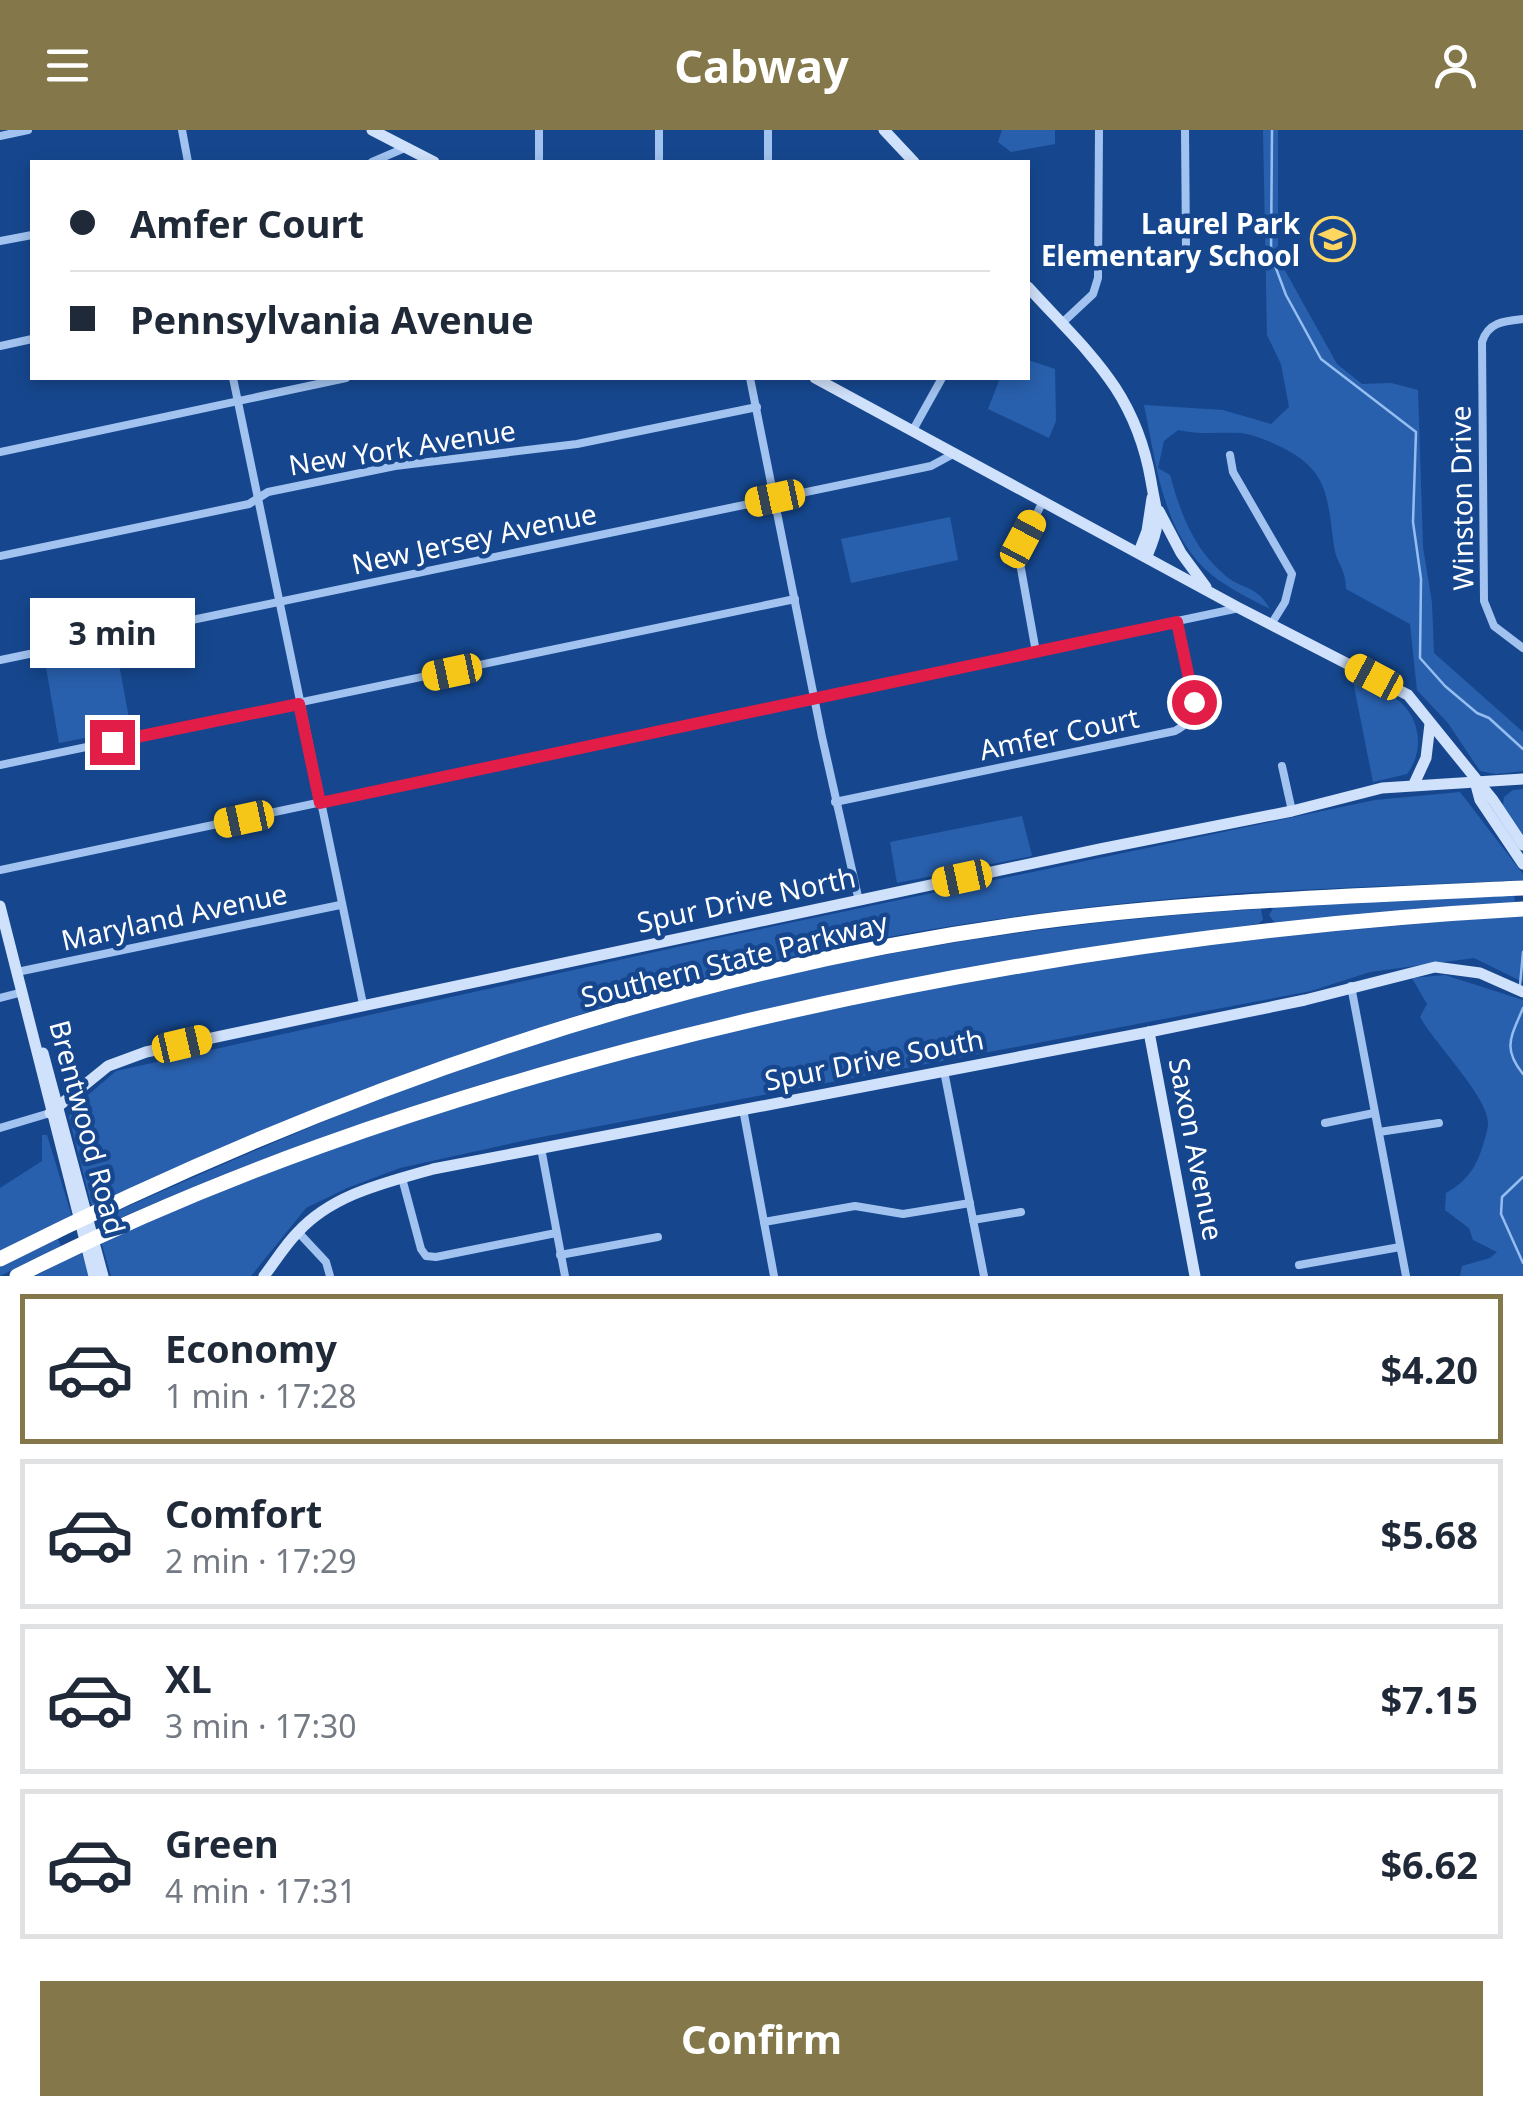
<!DOCTYPE html>
<meta charset="utf-8">
<style>
:root{--surface:#fff;--page:#f6f6f7;--text:#1f2937;--muted:#747a83;--line:#e0e1e3;--accent:#847749}
body{margin:0;font-family:"Noto Sans",sans-serif;background:var(--page);color:var(--text);height:100vh;display:flex;flex-direction:column;font-size:38px;white-space:nowrap}
*{box-sizing:border-box;margin:0}
p{font-size:32px;color:var(--muted)}
.icon{flex:none;width:55px;height:55px;fill:none;stroke:currentColor;stroke-width:2;stroke-linecap:round;stroke-linejoin:round}
.map{position:relative;height:1146px;overflow:hidden}
.panel{display:flex;flex-direction:column;background:var(--surface);flex:1}
.panel>*{flex:none}
.top-card{position:absolute;left:30px;top:30px;width:1000px;height:220px;border-radius:0px;box-shadow:0 5px 15px #0003;display:grid;align-content:center;height:220px;padding:0 40px;background:var(--surface)}
.end{position:absolute;width:45px;height:45px;margin:-22px;border:12px solid #e11d48;background:#fff;box-shadow:0 0 0 5px #fff}
.from{border-radius:50%}
.bubble{position:absolute;height:70px;border-radius:0px;background:var(--surface);box-shadow:0 5px 15px #0003;font-size:32px;font-weight:700;line-height:70px;text-align:center}
.car{position:absolute;width:30px;height:60px;margin:-30px -15px;border-radius:12px;box-shadow:0 0 8px 2px #0007;background:linear-gradient(#f5c518 24%,#345 0 40%,#f5c518 0 76%,#345 0 86%,#f5c518 0)}
.top-card b{display:flex;align-items:center;gap:35px;height:95px;font-size:38px}
.top-card b+b{border-top:2px solid var(--line)}
.top-card i{width:25px;height:25px;background:var(--text)}
ul{padding:18px 0 0;list-style:none}
li{display:flex;align-items:center;gap:30px;height:150px;margin:0 20px 15px;padding:0 20px;border:5px solid var(--line);border-radius:0px}
li div{flex:1}
li b{display:block;font-size:38px}
li em{font-style:normal;font-weight:700}
li.on{border-color:var(--accent)}
li>.icon{width:90px;height:90px;stroke-width:1.5}
.cta{display:flex;gap:20px;margin-top:auto;padding:20px 40px}
.cta a{flex:1;height:115px;border-radius:0px;background:var(--accent);color:#fff;font-size:40px;font-weight:700;line-height:115px;text-align:center}
header{display:flex;justify-content:space-between;align-items:center;height:130px;padding:0 40px;background:var(--accent);color:#fff;font-size:45px;font-weight:700}
.map>svg:first-child{display:block}
.green{fill:#2960ad}
.lines{fill:none;stroke-linecap:round;stroke-linejoin:round}
.stream{stroke:#94bdf2;stroke-width:2.5}
.street{stroke:#a2c3f0;stroke-width:8}
.secondary{stroke:#d0e1fb;stroke-width:11}
.highway{stroke:#fff;stroke-width:15}
.route{stroke:#e11d48;stroke-width:12}
.labels{text-anchor:middle;dominant-baseline:central;stroke-width:9;stroke-linejoin:round;paint-order:stroke}
.poi-label{font-size:28px;font-weight:bold;fill:#fff;stroke:#16478e;text-anchor:end}
.street-label{font-size:28px;fill:#fff;stroke:#16478e}
</style>
<header><svg class="icon" aria-label="menu" viewBox="0 0 24 24"><path d="M4 6h16M4 12h16M4 18h16"/></svg>Cabway<svg class="icon" aria-label="person" viewBox="0 0 24 24"><circle cx="12" cy="8" r="4"/><path d="M4 21q1-7 8-7t8 7"/></svg></header>
<div class="map">
<svg width="1523" height="1146" viewBox="0 0 1523 1146">
<rect width="100%" height="100%" fill="#16478e"/>
<!-- green -->
<g class="green">
<path d="M1002 0H1055V14L1011 22 998 12Z"/>
<path d="M1263 0H1278V128L1337 234 1362 254 1391 253 1418 260 1423 417 1432 473 1434 523 1523 602V641L1496 644 1480 641 1448 593 1417 560 1410 494 1346 459C1346 438 1336 433 1334 416 1327 365 1329 339 1277 315 1266 310 1252 304 1240 303 1218 302 1200 305 1178 300L1164 311 1158 338 1170 345C1181 385 1194 420 1227 447 1246 461 1256 455 1270 479 1247 467 1221 455 1203 437 1161 394 1156 331 1144 275L1223 280 1271 294 1289 277 1281 234 1267 205Z"/>
<path d="M1028 230 1055 239 1056 291 1049 308 988 279 1000 248H1028Z"/>
<path d="M950 387 958 430 851 453 841 409Z"/>
<path d="M116 518 131 599 59 613 46 537Z"/>
<path d="M1353 551C1365 556 1381 559 1392 566 1420 583 1426 619 1407 644L1373 652Z"/>
<path d="M1523 659V704L1503 675 1504 667 1513 660Z"/>
<path d="M1460 662 1523 744V750C1405 756 1286 758 1168 769 1007 784 842 810 685 853 487 908 300 987 112 1068L111 1064 92 1077 69 987 73 978 116 941 723 807 1375 670Z"/>
<path d="M1022 686 1032 726 897 753 890 712Z"/>
<path d="M1514 764 1515 772 1275 793 1269 785 1274 777Z"/>
<path d="M1261 779 1263 790 1258 794C869 845 479 929 118 1089L115 1082C260 1018 405 953 557 906 786 835 1021 793 1261 779Z"/>
<path d="M1523 785V852L1474 828 1370 842 1311 861 531 1009 400 1038 347 1058 306 1078 251 1146H111L101 1111C343 1001 603 926 864 873 916 862 968 850 1020 841 1187 813 1355 799 1523 785Z"/>
<path d="M1445 845 1523 870V1146H1460L1462 1136 1490 1128 1497 1122 1473 1110 1469 1098 1445 1080 1446 1063C1467 1051 1476 1038 1483 1015 1485 1008 1488 1000 1488 992 1487 966 1436 915 1420 887L1427 874 1412 848Z"/>
<path d="M42 1005H47L72 1087 0 1123V1058L42 1031Z"/>
<path d="M58 1109 61 1116 0 1146V1136Z"/>
<path d="M81 1122 90 1146H35Z"/>
</g>
<g class="lines">
<!-- stream -->
<g class="stream">
<path d="M1272 0 1271 125 1286 165 1321 229 1416 302 1413 392 1421 449 1420 528 1445 556 1477 583 1489 588 1523 619"/>
<path d="M1520 855 1523 822"/>
<path d="M1523 878C1511 907 1502 918 1523 944"/>
<path d="M1523 1047 1502 1067 1501 1084 1523 1133"/>
</g>
<!-- street -->
<g class="street">
<path d="M182 0 188 32"/>
<path d="M539 0V32"/>
<path d="M1185 0 1186 117"/>
<path d="M0 6 28 0"/>
<path d="M372 32 407 17"/>
<path d="M659 32V0"/>
<path d="M768 32V0"/>
<path d="M0 111 32 105"/>
<path d="M1523 189C1504 191 1488 192 1482 212L1484 471 1494 496 1523 518"/>
<path d="M1061 194 1093 164 1098 148 1099 0"/>
<path d="M0 216 32 209"/>
<path d="M233 248 363 874"/>
<path d="M750 248 822 607 859 771"/>
<path d="M913 300 942 248"/>
<path d="M0 322 346 248"/>
<path d="M1230 325 1233 342 1292 444 1285 472 1272 493"/>
<path d="M0 426 249 374 268 362 395 336 577 314 757 277"/>
<path d="M1036 522 1018 422 1043 371"/>
<path d="M0 530 931 336 955 323"/>
<path d="M0 635 795 469"/>
<path d="M1282 636 1292 681"/>
<path d="M835 672 1175 601C1188 594 1192 587 1194 572L1177 492"/>
<path d="M0 740 1239 478"/>
<path d="M17 842 340 775"/>
<path d="M1351 856 1406 1146"/>
<path d="M0 868 23 862"/>
<path d="M944 941 984 1146"/>
<path d="M743 979 774 1146"/>
<path d="M1325 993 1374 983"/>
<path d="M0 998 50 983"/>
<path d="M1379 1002 1439 993"/>
<path d="M541 1018 565 1146"/>
<path d="M402 1048 421 1119 426 1126 436 1127 556 1103"/>
<path d="M973 1090 1021 1082"/>
<path d="M764 1092 855 1076 903 1084 970 1073"/>
<path d="M298 1102 326 1132 330 1146"/>
<path d="M560 1125 658 1107"/>
<path d="M1299 1135 1400 1117"/>
</g>
<!-- secondary -->
<g class="secondary">
<path d="M372 0 434 32"/>
<path d="M884 0 914 32"/>
<path d="M1028 157C1087 222 1135 259 1151 351 1157 388 1163 388 1147 426"/>
<path d="M815 248 1239 478 1408 565 1493 670 1523 715"/>
<path d="M1159 381 1181 423 1206 457"/>
<path d="M1139 422 1147 401 1152 368"/>
<path d="M1414 654 1426 628 1430 594"/>
<path d="M1476 655 1480 670 1523 734"/>
<path d="M0 776 94 1146"/>
<path d="M1149 902 1195 1146"/>
<path d="M43 923 103 1146"/>
<path d="M50 983 108 936 146 922 1100 719 1292 681 1382 658 1523 649"/>
<path d="M264 1146C275 1132 285 1115 298 1102 333 1064 385 1053 433 1039L1149 902 1305 870 1435 837 1480 843 1523 862"/>
</g>
<!-- highway -->
<g class="highway">
<path d="M0 1129C319 968 661 845 1015 795 1183 771 1354 766 1523 758"/>
<path d="M17 1146C214 1046 420 976 634 919 925 843 1223 796 1523 779"/>
</g>
</g>
<g class="lines">
<!-- route -->
<path class="route" d="M112 612 299 574 320 673 1177 492 1194 572"/>
</g>
<!-- icons -->
<defs>
<symbol id="school-ring" viewBox="-11 -11 22 22"><circle r="9.5" fill="#16478e" stroke="#ffd660" stroke-width="1.5"/><path d="M0-5L7-2L0 1L-7-2ZM-4 1L0 2.5L4 1V4Q0 6-4 4Z" fill="#ffd660"/></symbol>
</defs>
<g fill-rule="evenodd">
<use href="#school-ring" x="1308" y="84" width="50" height="50"/>
</g>
<g class="labels">
<!-- poi labels -->
<g class="poi-label">
<text x="1300" y="93">Laurel Park<tspan x="1300" dy="32">Elementary School</tspan></text>
</g>
<!-- street labels -->
<g class="street-label">
<text transform="translate(402 317) rotate(-9)">New York Avenue</text>
<text transform="translate(1461 368) rotate(-91)">Winston Drive</text>
<text transform="translate(474 408) rotate(-12)">New Jersey Avenue</text>
<text transform="translate(1059 603) rotate(-12)">Amfer Court</text>
<text transform="translate(746 769) rotate(-12)">Spur Drive North</text>
<text transform="translate(174 786) rotate(-12)">Maryland Avenue</text>
<text transform="translate(734 829) rotate(-14)">Southern State Parkway</text>
<text transform="translate(874 929) rotate(-11)">Spur Drive South</text>
<text transform="translate(88 997) rotate(75)">Brentwood Road</text>
<text transform="translate(1197 1019) rotate(79)">Saxon Avenue</text>
</g>
</g>
</svg>
<i class="end from" style="left:1194px;top:572px"></i>
<i class="end" style="left:112px;top:612px"></i>
<div class="bubble" style="left:30px;top:468px;width:165px">3 min</div>
<i class="car" style="left:775px;top:368px;rotate:258deg"></i>
<i class="car" style="left:1023px;top:409px;rotate:28deg"></i>
<i class="car" style="left:452px;top:542px;rotate:258deg"></i>
<i class="car" style="left:1374px;top:547px;rotate:298deg"></i>
<i class="car" style="left:244px;top:689px;rotate:258deg"></i>
<i class="car" style="left:962px;top:748px;rotate:258deg"></i>
<i class="car" style="left:182px;top:914px;rotate:77deg"></i>
<div class="top-card">
<b><i class="from"></i>Amfer Court</b>
<b><i></i>Pennsylvania Avenue</b>
</div>
</div>
<section class="panel">
<ul>
<li class="on"><svg class="icon" aria-label="car" viewBox="0 0 24 24"><path d="M5 17H2v-5l4-1 3-4h7l3 4 3 1v5h-3M9 17h6M6 11h13"/><circle cx="7" cy="17" r="2"/><circle cx="17" cy="17" r="2"/></svg><div><b>Economy</b><p>1 min · 17:28</p></div><em>$4.20</em></li>
<li><svg class="icon" aria-label="car" viewBox="0 0 24 24"><path d="M5 17H2v-5l4-1 3-4h7l3 4 3 1v5h-3M9 17h6M6 11h13"/><circle cx="7" cy="17" r="2"/><circle cx="17" cy="17" r="2"/></svg><div><b>Comfort</b><p>2 min · 17:29</p></div><em>$5.68</em></li>
<li><svg class="icon" aria-label="car" viewBox="0 0 24 24"><path d="M5 17H2v-5l4-1 3-4h7l3 4 3 1v5h-3M9 17h6M6 11h13"/><circle cx="7" cy="17" r="2"/><circle cx="17" cy="17" r="2"/></svg><div><b>XL</b><p>3 min · 17:30</p></div><em>$7.15</em></li>
<li><svg class="icon" aria-label="car" viewBox="0 0 24 24"><path d="M5 17H2v-5l4-1 3-4h7l3 4 3 1v5h-3M9 17h6M6 11h13"/><circle cx="7" cy="17" r="2"/><circle cx="17" cy="17" r="2"/></svg><div><b>Green</b><p>4 min · 17:31</p></div><em>$6.62</em></li>
</ul>
<div class="cta"><a>Confirm</a></div>
</section>
